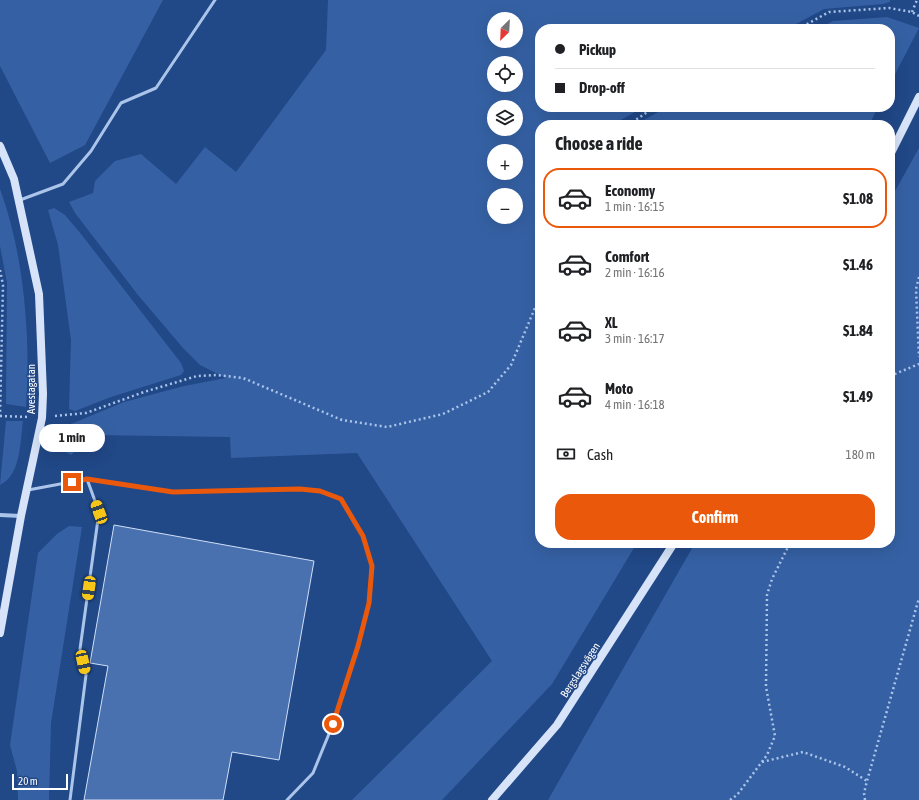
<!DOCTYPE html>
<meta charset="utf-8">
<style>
:root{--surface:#fff;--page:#f2f2f2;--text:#202124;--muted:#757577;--line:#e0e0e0;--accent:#ea580c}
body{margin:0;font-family:"Asap Condensed",sans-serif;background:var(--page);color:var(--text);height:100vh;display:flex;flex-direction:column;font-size:15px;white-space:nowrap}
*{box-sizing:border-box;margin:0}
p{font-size:13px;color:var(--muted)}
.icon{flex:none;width:22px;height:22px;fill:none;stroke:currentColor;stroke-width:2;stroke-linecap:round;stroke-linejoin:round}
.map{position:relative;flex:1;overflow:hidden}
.panel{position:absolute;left:535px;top:120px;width:360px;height:428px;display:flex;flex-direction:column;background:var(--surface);border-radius:16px;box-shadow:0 4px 16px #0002}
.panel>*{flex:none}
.banner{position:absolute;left:535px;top:24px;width:360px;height:88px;border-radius:16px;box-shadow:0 4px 16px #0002;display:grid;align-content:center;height:88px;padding:0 20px;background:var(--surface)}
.needle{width:26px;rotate:204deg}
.buttons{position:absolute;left:487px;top:12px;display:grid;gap:8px}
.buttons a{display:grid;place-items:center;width:36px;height:36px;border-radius:50%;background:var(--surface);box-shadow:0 4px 16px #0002;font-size:20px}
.scale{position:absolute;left:12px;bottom:10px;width:56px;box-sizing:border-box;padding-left:4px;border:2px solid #fff;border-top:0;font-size:11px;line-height:14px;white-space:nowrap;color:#fff;-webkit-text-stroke:3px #214887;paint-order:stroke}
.end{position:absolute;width:18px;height:18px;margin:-9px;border:5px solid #ea580c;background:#fff;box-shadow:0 0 0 2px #fff}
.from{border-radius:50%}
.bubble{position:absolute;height:28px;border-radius:14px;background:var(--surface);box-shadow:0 4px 16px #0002;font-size:13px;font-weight:700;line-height:28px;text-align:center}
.car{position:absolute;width:12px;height:24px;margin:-12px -6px;border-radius:5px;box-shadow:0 0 3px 1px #0007;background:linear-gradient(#f5c518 24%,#345 0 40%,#f5c518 0 76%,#345 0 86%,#f5c518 0)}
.banner b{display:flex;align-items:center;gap:14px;height:38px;font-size:15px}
.banner b+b{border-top:1px solid var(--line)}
.banner i{width:10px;height:10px;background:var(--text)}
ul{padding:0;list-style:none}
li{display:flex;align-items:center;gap:12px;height:60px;margin:0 8px 6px;padding:0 12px;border:2px solid transparent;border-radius:16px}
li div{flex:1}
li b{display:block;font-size:15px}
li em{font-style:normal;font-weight:700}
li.on{border-color:var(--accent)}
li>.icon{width:36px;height:36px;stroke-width:1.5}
h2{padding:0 20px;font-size:18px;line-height:48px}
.pay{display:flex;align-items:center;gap:10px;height:44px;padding:0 20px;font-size:15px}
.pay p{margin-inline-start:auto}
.action{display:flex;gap:8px;margin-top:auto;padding:8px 20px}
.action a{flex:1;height:46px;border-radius:16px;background:var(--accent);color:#fff;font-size:16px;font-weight:700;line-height:46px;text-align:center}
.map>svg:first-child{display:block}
.green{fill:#3561a4;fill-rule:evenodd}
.building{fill:#4a71af;stroke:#cfdff7}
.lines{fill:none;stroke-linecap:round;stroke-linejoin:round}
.path{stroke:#abc4ea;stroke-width:2.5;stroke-dasharray:2 3;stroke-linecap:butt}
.lane{stroke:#abc4ea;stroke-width:3}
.street{stroke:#abc4ea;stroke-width:4}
.secondary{stroke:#d6e3f8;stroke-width:8}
.route{stroke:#ea580c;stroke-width:5}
.labels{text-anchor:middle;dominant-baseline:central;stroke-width:3;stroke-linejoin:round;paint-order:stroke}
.street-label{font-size:11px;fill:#fff;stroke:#214887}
</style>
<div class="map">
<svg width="919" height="800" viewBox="0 0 919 800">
<rect width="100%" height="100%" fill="#214887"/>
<!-- green -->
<g class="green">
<path d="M0 0H163L85 145 50 163 0 66Z"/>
<path d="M328 0H890V2L883 4 824 9 787 29H540V107H644L619 121 615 125H540V543H637L552 684 442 800H352L492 661 357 453 231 458 230 437 93 435 71 455 64 451 66 426 124 402 184 386 226 378 200 365 183 348 138 295 75 213 69 202 93 193 95 181 115 161 141 154 176 184 205 147 236 172 326 50ZM494 19H516V41H494ZM494 63H516V85H494ZM494 107H516V129H494ZM494 151H516V173H494ZM494 195H516V217H494Z"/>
<path d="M887 17 919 28 890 84V29H817L833 21Z"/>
<path d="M667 107H878L869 125H635Z"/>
<path d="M919 148V800H548L695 543H890V200Z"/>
<path d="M0 189C24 254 31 338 26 407L6 404 7 283 0 246Z"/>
<path d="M54 208 65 215 81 234 181 363 184 371 181 375 111 397 75 411 69 409 71 340 58 245 48 210Z"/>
<path d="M6 421H23C20 442 21 475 0 485Z"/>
<path d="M69 526 82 527 51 723 49 800H18L17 771 10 745 38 553 57 534Z"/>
</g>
<!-- building -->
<path class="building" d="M114 525 314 561 279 760 232 752 223 800H84L108 666 90 663Z"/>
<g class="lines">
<!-- path -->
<g class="path">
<path d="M912 12 917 0"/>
<path d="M798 29 829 12 889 8 912 12 919 16"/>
<path d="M628 125 655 107"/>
<path d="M0 270 3 285 0 416"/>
<path d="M919 277 916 289 919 357"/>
<path d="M890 376 919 364"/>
<path d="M0 416 30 417"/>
<path d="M55 416 86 413 144 392 197 376 217 375 243 378 342 420 387 427 443 414 488 392 511 365 540 296"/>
<path d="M762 762 803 752 845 767 867 781"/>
<path d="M730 800 737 795 767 755 775 736 766 687 767 595 772 579 790 543"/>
<path d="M865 800 864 793 867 781 919 598"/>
</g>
<!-- lane -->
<g class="lane">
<path d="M20 200 63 184 91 151 121 103 156 88 215 0"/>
<path d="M28 490 87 479 173 492 300 489 320 491 341 499 363 536 372 566 369 603 358 646 333 724 313 773 287 800"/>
<path d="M70 800 86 675 80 649 99 512 87 479"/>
</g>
<!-- street -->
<path class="street" d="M0 515 21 516"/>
<!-- secondary -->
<g class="secondary">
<path d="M0 146 14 179 39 294 43 394 42 418 21 516 0 633"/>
<path d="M890 155 919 97"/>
<path d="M492 800 557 725 674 543"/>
</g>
</g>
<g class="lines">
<!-- route -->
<path class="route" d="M72 482 87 479 173 492 300 489 320 491 341 499 363 536 372 566 369 603 358 646 333 724"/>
</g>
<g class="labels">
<!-- street labels -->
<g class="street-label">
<text transform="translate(31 389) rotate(-90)">Avestagatan</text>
<text transform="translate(580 670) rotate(-57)">Bergslagsvägen</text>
</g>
</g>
</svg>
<div class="buttons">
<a><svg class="needle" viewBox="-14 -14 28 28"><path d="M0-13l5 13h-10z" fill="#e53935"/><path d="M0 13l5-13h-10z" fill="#757577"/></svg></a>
<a><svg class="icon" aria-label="locate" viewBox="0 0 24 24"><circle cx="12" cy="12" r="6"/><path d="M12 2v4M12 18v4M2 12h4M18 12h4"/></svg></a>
<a><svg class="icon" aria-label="layers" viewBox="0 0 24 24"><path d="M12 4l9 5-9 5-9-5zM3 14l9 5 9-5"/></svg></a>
<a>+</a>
<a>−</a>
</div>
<div class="scale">20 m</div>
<i class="end from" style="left:333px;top:724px"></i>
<i class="end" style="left:72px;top:482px"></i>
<div class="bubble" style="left:39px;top:424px;width:66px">1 min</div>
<i class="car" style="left:99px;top:512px;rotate:340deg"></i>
<i class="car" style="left:89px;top:588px;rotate:188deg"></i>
<i class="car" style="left:83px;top:662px;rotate:168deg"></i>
<div class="banner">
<b><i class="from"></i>Pickup</b>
<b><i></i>Drop-off</b>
</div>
<section class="panel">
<h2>Choose a ride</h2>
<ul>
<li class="on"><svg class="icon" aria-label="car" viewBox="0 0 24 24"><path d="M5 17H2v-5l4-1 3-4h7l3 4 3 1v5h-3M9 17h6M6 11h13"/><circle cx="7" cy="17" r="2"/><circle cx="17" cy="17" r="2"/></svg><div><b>Economy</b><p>1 min · 16:15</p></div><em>$1.08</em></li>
<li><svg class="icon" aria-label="car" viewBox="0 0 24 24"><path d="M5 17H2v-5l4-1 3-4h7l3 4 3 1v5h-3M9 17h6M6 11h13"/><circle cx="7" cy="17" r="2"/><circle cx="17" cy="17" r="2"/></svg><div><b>Comfort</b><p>2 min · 16:16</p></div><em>$1.46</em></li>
<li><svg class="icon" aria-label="car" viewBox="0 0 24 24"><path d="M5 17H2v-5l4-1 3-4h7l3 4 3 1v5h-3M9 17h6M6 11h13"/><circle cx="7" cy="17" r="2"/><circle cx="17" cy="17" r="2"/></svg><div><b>XL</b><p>3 min · 16:17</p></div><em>$1.84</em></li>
<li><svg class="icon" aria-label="car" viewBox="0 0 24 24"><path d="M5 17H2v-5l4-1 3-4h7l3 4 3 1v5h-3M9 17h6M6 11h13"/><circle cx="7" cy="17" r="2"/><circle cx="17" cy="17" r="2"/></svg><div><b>Moto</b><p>4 min · 16:18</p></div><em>$1.49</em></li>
</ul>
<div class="pay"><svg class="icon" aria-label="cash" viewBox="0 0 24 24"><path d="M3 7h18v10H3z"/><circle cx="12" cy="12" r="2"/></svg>Cash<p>180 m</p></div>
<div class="action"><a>Confirm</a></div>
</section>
</div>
